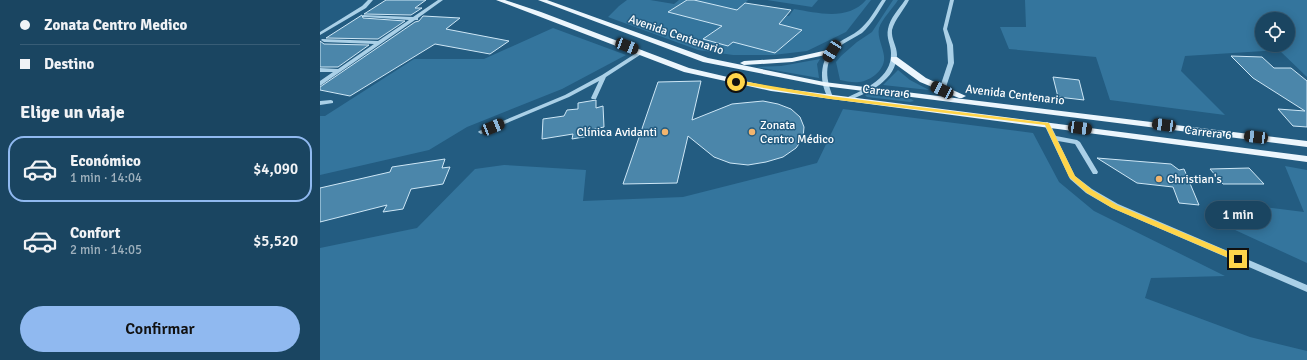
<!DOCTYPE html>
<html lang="es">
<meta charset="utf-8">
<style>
:root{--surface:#1a4561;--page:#234c67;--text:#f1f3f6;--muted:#9fb1bd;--line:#385d76;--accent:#90b9f0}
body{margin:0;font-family:Signika,sans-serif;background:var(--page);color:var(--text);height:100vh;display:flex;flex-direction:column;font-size:15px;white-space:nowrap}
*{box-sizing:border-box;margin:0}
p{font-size:13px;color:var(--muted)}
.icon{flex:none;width:22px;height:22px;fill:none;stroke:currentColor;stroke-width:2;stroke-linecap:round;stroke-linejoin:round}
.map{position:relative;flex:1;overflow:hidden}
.drawer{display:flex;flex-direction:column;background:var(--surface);width:320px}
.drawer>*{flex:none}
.banner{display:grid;align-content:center;height:88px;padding:0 20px;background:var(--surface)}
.buttons{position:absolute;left:935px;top:12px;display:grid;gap:8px}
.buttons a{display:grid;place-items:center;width:40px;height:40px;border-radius:50%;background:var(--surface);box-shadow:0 2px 10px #0003,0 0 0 1px var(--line);font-size:20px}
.end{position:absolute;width:18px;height:18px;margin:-9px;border:5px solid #ffd54a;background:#111;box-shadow:0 0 0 2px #111}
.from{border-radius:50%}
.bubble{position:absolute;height:28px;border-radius:14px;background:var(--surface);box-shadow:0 2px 10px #0003,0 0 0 1px var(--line);font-size:13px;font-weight:600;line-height:28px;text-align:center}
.car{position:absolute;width:12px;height:24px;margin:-12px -6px;border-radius:5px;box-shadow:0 0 3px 1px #0007;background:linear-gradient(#222 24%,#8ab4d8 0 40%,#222 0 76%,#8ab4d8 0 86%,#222 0)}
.banner b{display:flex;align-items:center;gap:14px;height:38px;font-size:15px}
.banner b+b{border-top:1px solid var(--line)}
.banner i{width:10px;height:10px;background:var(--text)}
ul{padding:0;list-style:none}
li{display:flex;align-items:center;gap:12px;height:66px;margin:0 8px 6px;padding:0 12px;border:2px solid transparent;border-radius:16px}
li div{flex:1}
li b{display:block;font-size:15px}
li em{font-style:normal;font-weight:600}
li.on{border-color:var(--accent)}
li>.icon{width:36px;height:36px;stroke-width:1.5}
h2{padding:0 20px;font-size:18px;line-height:48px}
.primary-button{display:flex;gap:8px;margin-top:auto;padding:8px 20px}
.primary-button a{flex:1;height:46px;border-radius:24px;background:var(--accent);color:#111;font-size:16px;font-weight:600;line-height:46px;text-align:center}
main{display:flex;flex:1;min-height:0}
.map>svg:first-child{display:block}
.green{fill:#34759d;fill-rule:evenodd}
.building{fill:#4b86aa;stroke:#cee7f6}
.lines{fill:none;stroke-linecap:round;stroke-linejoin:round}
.minor{fill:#aad0e7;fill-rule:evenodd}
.major{fill:#ecf6fd;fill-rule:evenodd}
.route{fill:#ffd54a}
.poi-dot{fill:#f2b56e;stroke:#235c81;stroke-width:1.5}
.labels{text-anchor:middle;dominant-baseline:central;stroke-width:3;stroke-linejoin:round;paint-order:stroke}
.street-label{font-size:12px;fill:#fff;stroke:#235c81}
.poi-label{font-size:12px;fill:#fff;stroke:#235c81;text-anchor:start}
</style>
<main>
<section class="drawer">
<div class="banner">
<b><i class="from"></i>Zonata Centro Medico</b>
<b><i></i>Destino</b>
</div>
<h2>Elige un viaje</h2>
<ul>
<li class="on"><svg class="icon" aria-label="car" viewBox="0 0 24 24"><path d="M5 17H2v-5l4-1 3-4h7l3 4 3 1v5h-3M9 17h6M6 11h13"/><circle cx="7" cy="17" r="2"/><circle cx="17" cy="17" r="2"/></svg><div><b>Económico</b><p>1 min · 14:04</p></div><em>$4,090</em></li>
<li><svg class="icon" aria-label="car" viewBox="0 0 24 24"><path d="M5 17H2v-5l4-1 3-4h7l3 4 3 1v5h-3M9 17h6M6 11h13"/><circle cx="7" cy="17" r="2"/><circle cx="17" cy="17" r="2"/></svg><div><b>Confort</b><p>2 min · 14:05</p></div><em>$5,520</em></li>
</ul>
<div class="primary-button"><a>Confirmar</a></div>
</section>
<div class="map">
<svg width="987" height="360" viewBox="0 0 987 360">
<rect width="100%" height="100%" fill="#235c81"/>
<!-- green -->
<g class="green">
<path d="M307 0H330L354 4 359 0H428L420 8 469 16 474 9C498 13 528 21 546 0H551L526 32 487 51 453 55H413L378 50 288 17 299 6Z"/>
<path d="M447 0H498L492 7Z"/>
<path d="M573 0H578C573 8 562 19 559 28 557 37 563 47 564 56 566 69 551 81 539 82 533 83 526 81 520 80L516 62 521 56 537 42 552 32Z"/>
<path d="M705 0H987V77L959 50 865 56 861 71 905 115 790 100 776 57 689 49 680 27H706ZM942 19H968V45H942Z"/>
<path d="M233 28 306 55 242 89 147 127 109 150 0 175V116H5L94 59H164Z"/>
<path d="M500 59 497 64 499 78 436 67 461 66Z"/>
<path d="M578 70 590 80 609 90 563 85Z"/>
<path d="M548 94 591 99 594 101 590 102 547 97 545 95Z"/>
<path d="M523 109 713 133 739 182 774 211 905 276 831 278 825 298 930 337 987 351V360H0V248L97 228 155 169 184 165 266 170 263 201 363 197 497 163Z"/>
<path d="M965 166 987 170V263L889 218 920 204 984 212Z"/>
</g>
<!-- building -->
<g class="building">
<path d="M66 0H106L95 8H102L91 15 44 14Z"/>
<path d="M367 0H374L417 10 425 3 471 10 459 24 482 30 455 53 413 42 408 46 383 39 402 26 348 12Z"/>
<path d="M42 15 43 18 85 21 58 39 6 38Z"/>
<path d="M103 16 140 18 126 29 189 41 170 54 115 44 30 96 0 90V87L95 22 99 21Z"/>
<path d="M0 41 4 44 49 45 18 67H0Z"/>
<path d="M911 56 942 57 954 68H971L987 81V127L973 126 958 109 985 111 933 78Z"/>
<path d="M733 77 759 80 764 100 738 97Z"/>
<path d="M381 81 372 120 412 104 443 101 458 104 471 109 480 117 484 127 483 138 476 148 463 157 446 162 428 165 410 163 394 157 368 136 357 183 303 184 338 82Z"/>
<path d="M276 100V108L283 106 284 127 274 129 275 135 252 139 253 134 222 139 223 119 244 116 247 110 258 109V103Z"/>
<path d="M777 158 851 164 859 170 864 169 879 205 859 203 853 187 817 183Z"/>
<path d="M125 159 122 168 130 167 123 184 91 189 83 209 63 212 67 205 0 222V188L70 172 72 167Z"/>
<path d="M929 168 944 184H903L890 169Z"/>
</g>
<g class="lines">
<!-- minor -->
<g class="minor">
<path d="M48 0H53L46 8 0 35V32L42 6Z"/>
<path d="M118 0H123L98 18V20H95L0 86V81L13 72H0V68L18 69 54 44 4 42 1 40 2 39 58 41 89 20 45 17H43V15L93 17Z"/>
<path d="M562 0H566C559 11 552 24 542 33 536 37 529 40 523 44 503 58 505 77 513 97L510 99 508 98C498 79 500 57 518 43 525 38 533 35 539 30 549 22 555 10 562 0Z"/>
<path d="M585 0H589C584 10 575 19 572 30 571 39 577 46 577 55 576 80 550 92 530 100H526V98C545 89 572 78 571 53 571 45 566 38 568 29 570 18 579 9 585 0Z"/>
<path d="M630 0H634L627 29 633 45 634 63 625 90 622 92 619 90 628 63 627 45 623 29Z"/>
<path d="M321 50 323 51V53L286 77 276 99H272L271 98 279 81 249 97 163 133 161 134 158 132 159 131 245 95 282 75Z"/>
<path d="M11 100 13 101V103L0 105V101Z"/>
<path d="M727 122 730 124 736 136 757 140 760 142 778 172 777 174H773L755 144 738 141 755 176 772 189 798 204 987 285V292L792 208 766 193 750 179 724 124Z"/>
</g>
<!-- major -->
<g class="major">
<path d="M176 0H185L221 12 369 68 451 87 987 156V162L451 91 364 72Z"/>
<path d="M218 0H227L388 58 504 82 987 141V147L504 86 383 62Z"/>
<path d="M512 49 516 51 515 53 472 62 424 65 420 63 424 61 472 58Z"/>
<path d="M571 57H577L606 78 646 96 642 98H639L600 82 571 61Z"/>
</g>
</g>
<!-- route -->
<path class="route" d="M416 80 510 96 729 123 755 176 772 190 797 205 921 257 922 259 921 261H916L792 208 767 193 749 177 725 125 510 99 414 83Z"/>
<!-- markers -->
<g class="poi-dot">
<circle cx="345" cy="132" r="4"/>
<circle cx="432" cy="132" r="4"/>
<circle cx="839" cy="179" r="4"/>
</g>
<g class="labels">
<!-- street labels -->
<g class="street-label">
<text transform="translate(356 35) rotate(19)">Avenida Centenario</text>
<text transform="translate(566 92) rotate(7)">Carrera 6</text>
<text transform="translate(695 95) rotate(7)">Avenida Centenario</text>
<text transform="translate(888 133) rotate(7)">Carrera 6</text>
</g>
<!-- poi labels -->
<g class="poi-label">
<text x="440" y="125">Zonata<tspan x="440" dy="14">Centro Médico</tspan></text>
<text x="337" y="132" text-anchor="end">Clínica Avidanti</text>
<text x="847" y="179">Christian's</text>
</g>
</g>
</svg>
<div class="buttons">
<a><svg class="icon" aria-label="locate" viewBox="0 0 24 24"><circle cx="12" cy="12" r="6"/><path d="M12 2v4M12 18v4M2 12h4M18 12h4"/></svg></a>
</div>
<i class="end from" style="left:416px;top:82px"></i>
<i class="end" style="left:918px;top:259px"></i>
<div class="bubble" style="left:885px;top:201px;width:66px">1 min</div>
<i class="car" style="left:307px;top:46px;rotate:111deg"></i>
<i class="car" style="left:512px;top:51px;rotate:213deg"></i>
<i class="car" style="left:622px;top:90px;rotate:296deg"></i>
<i class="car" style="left:844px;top:125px;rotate:277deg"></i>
<i class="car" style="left:173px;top:127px;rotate:68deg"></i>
<i class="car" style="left:760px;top:128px;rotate:98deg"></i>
<i class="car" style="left:936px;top:137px;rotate:277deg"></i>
</div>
</main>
